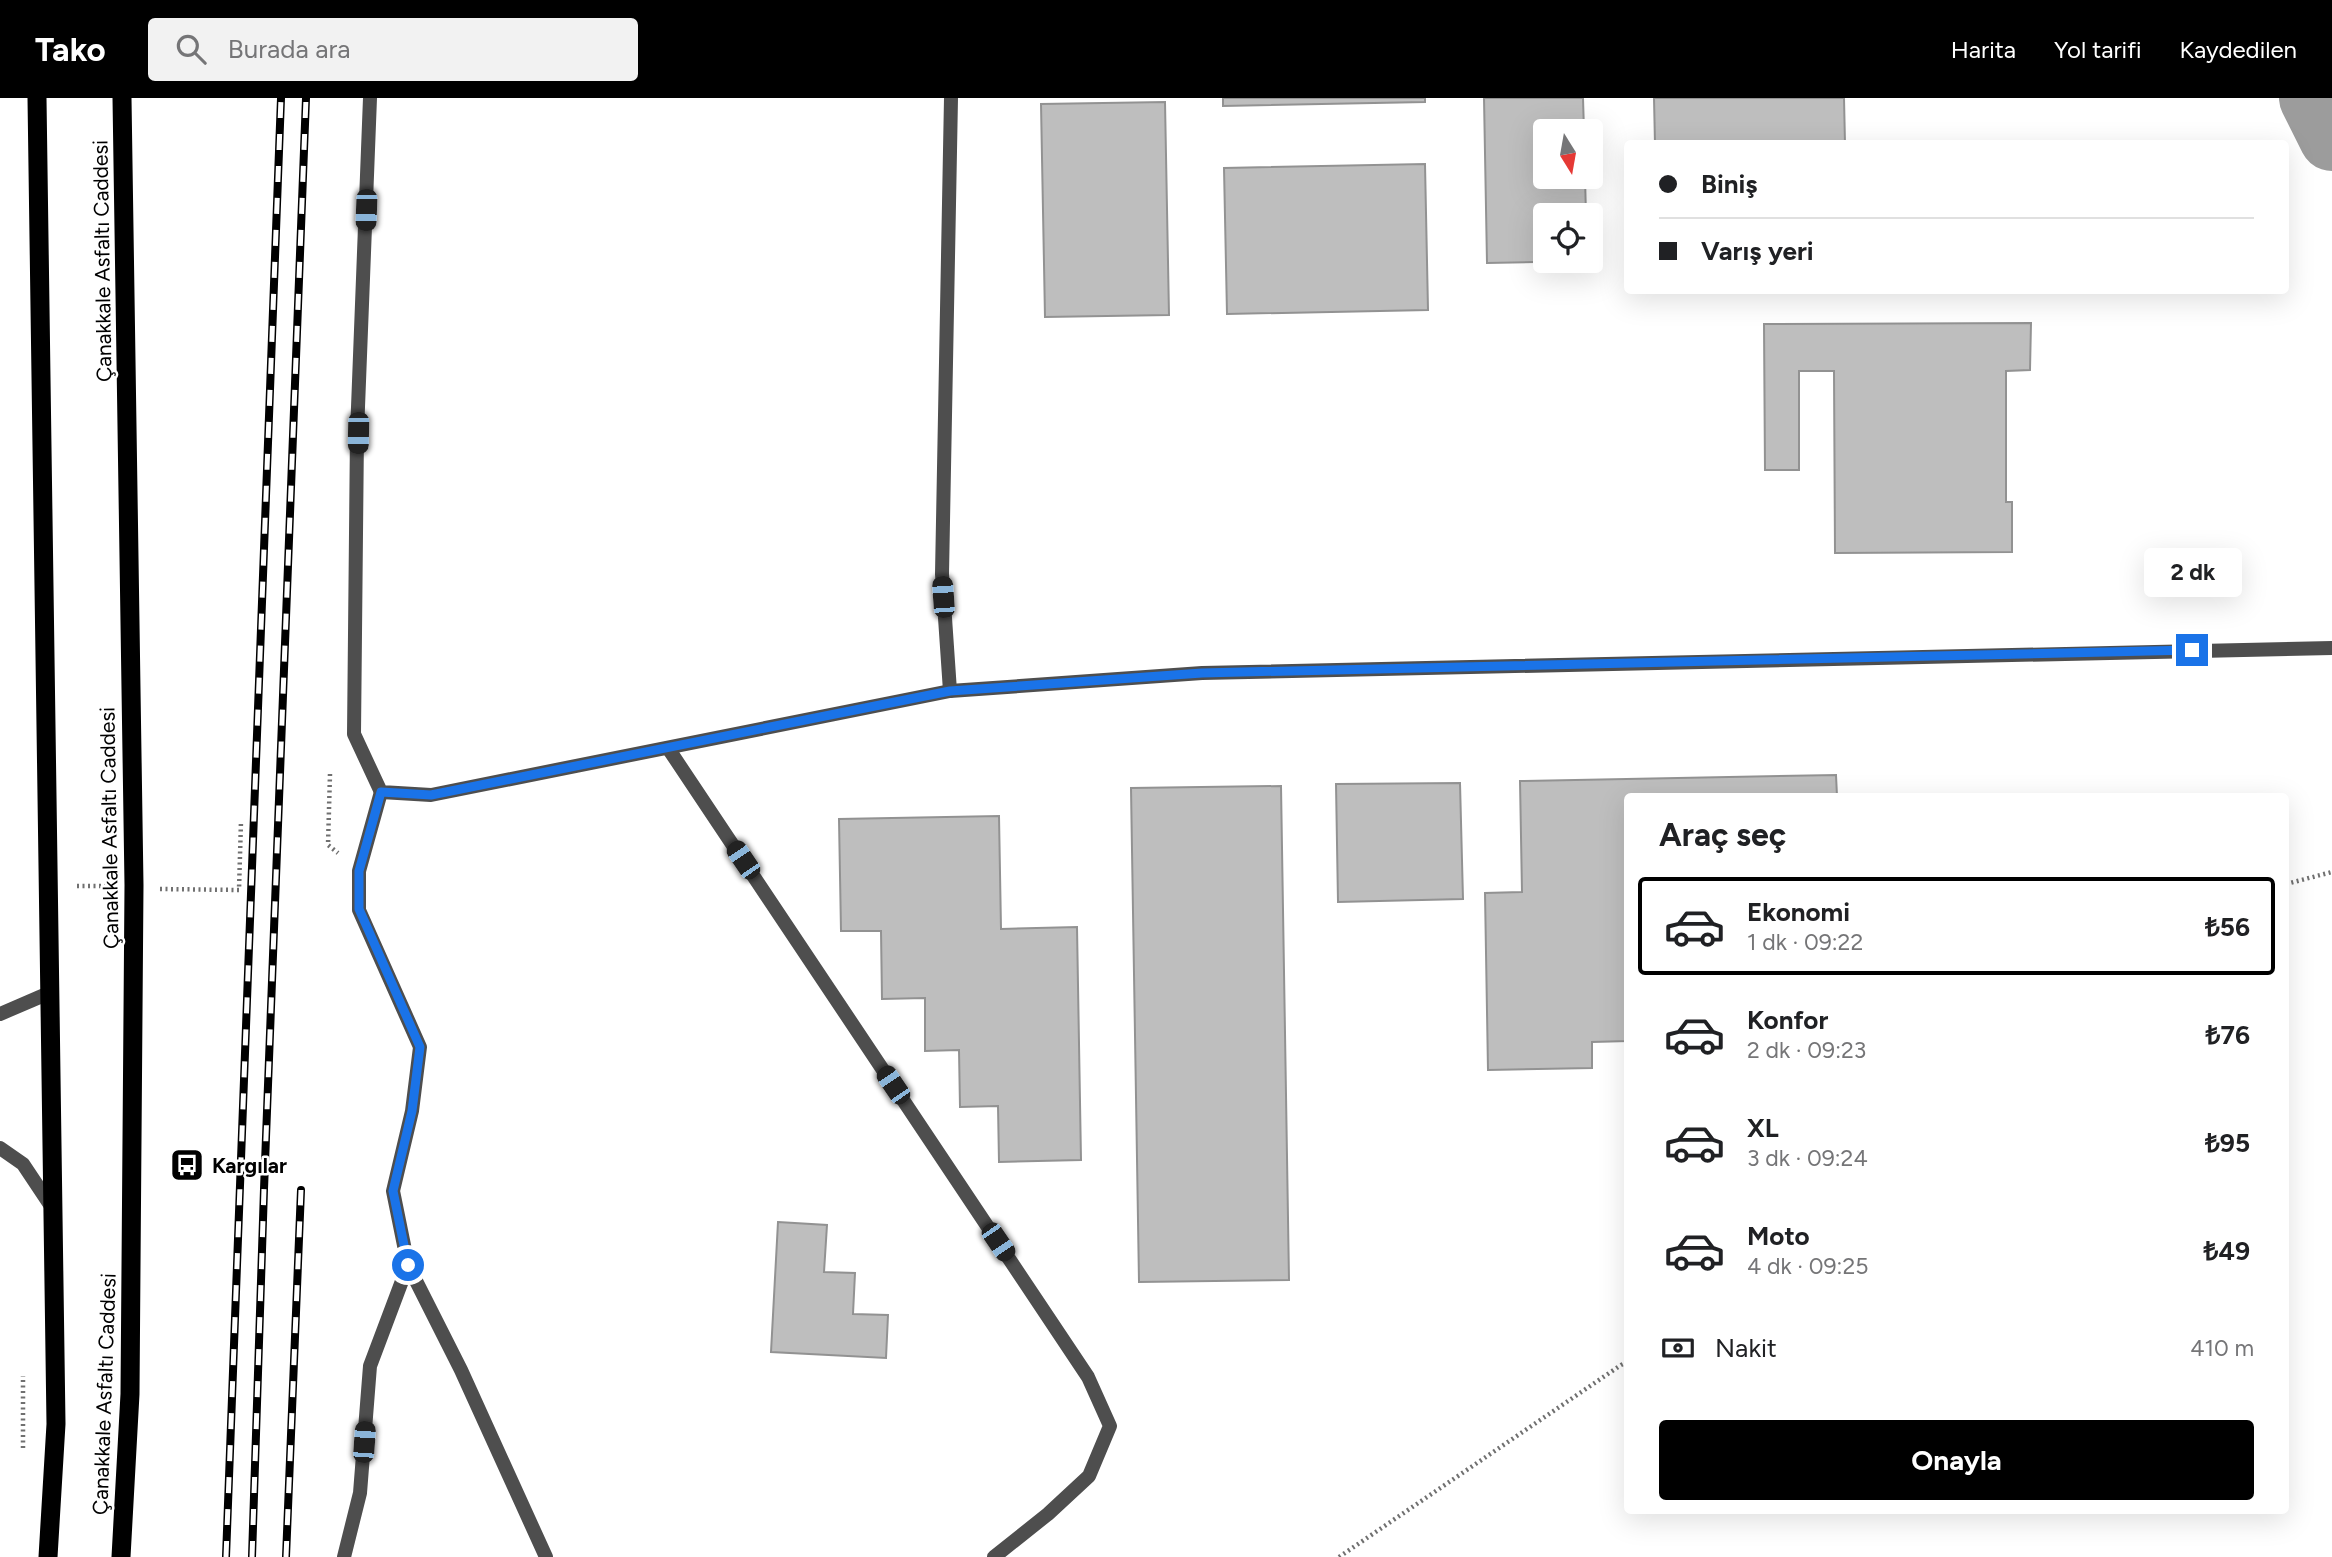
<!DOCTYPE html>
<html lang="tr">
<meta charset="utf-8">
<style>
:root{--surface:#fff;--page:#f2f2f2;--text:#202124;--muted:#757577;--line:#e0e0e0;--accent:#000}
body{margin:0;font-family:Figtree,sans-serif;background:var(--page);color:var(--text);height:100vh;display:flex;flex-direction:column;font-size:26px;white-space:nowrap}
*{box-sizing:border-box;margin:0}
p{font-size:23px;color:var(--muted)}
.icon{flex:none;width:38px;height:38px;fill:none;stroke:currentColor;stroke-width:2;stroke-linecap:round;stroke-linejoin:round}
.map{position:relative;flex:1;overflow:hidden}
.sheet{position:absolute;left:1624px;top:695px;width:665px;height:721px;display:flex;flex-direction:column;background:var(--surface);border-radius:7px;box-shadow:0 7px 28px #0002}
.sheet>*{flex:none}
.top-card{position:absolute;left:1624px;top:42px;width:665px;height:154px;border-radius:7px;box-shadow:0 7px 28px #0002;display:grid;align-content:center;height:154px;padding:0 35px;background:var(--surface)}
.needle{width:46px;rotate:169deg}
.buttons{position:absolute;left:1533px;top:21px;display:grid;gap:14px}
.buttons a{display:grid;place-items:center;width:70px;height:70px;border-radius:7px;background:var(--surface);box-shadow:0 7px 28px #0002;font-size:35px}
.end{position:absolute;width:32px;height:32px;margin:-16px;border:9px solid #1a73e8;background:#fff;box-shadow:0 0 0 4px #fff}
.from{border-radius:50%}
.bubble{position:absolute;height:49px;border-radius:7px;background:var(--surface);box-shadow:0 7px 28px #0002;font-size:23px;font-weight:700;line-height:49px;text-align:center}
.car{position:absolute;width:21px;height:42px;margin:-21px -10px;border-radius:9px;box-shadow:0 0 5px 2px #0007;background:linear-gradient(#222 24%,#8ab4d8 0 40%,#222 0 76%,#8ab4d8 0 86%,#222 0)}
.top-card b{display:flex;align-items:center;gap:24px;height:66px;font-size:26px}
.top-card b+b{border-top:2px solid var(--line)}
.top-card i{width:18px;height:18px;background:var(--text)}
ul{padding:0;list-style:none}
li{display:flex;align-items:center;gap:21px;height:98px;margin:0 14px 10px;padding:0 21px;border:4px solid transparent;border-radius:7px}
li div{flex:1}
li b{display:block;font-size:26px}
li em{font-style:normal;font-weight:700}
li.active{border-color:var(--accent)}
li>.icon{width:63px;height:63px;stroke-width:1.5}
h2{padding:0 35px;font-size:32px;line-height:84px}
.pay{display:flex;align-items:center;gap:18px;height:77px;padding:0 35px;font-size:26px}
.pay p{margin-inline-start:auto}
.button{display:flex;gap:14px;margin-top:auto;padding:14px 35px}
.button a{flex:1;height:80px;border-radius:7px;background:var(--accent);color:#fff;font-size:28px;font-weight:700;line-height:80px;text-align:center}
header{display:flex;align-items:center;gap:42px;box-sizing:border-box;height:98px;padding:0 35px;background:var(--accent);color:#fff}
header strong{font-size:33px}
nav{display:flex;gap:38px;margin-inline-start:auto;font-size:24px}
.search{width:490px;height:63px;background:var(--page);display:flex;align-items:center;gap:18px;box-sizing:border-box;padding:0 24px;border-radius:7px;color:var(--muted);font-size:26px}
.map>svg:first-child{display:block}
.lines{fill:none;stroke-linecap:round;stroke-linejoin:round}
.river{stroke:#9c9c9c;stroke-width:66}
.building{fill:#bebebe;stroke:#929292;stroke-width:2}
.path{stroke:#707070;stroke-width:4.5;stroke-dasharray:2 3.5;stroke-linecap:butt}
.service{stroke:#4e4e4e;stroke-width:14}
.tertiary{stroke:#4e4e4e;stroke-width:14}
.trunk{stroke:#000;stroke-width:19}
.rail-casing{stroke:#000;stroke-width:8}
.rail{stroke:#fff;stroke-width:5;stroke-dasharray:16;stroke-linecap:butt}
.route{stroke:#1a73e8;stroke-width:9}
.labels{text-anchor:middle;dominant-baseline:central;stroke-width:5;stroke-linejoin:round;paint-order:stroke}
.street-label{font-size:21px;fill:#000;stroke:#fff}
.poi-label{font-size:21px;font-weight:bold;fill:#000;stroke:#fff;text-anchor:start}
</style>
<header>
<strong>Tako</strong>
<div class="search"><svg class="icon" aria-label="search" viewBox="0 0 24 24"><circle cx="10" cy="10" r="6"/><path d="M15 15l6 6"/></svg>Burada ara</div>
<nav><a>Harita</a><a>Yol tarifi</a><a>Kaydedilen</a></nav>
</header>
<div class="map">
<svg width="2332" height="1459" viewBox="0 0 2332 1459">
<rect width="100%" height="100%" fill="#fff"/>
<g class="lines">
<!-- river -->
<path class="river" d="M2312 0 2332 40"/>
</g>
<!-- building -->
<g class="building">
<path d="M1223 0H1425V4L1223 8Z"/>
<path d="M1484 0H1583L1584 33H1545V79H1585L1586 117H1545V163H1586L1487 165Z"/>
<path d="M1654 0H1844L1845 46H1655Z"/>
<path d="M1165 4 1169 217 1045 219 1041 6Z"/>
<path d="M1425 66 1428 212 1227 216 1224 70Z"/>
<path d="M2031 225 2030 272 2006 273V404H2012V454L1835 455 1834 273H1799V372H1765L1764 226Z"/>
<path d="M1836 677 1837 698H1628V943L1592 944V970L1488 972 1485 795 1522 794 1520 683Z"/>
<path d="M1460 685 1463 801 1338 804 1336 686Z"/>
<path d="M1281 688 1289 1182 1139 1184 1131 690Z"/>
<path d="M999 718 1001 831 1077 829 1081 1062 999 1064 998 1008 960 1009 959 952 925 953V900L882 901 881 833H841L839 721Z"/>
<path d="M778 1124 827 1127 824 1174 855 1175 853 1216 888 1217 886 1260 771 1254Z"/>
</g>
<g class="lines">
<!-- path -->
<g class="path">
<path d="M330 676 328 747 338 755"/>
<path d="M2286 786 2332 774"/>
<path d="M77 788H106"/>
<path d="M160 791 239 792 241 723"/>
<path d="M23 1350V1278"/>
<path d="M1339 1459 1621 1267 1628 1264"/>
</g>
<!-- service -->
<g class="service">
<path d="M381 694 359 773V812L420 949 412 1013 393 1093 408 1167 461 1272 546 1459"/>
<path d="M344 1459 360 1395 370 1268 408 1167"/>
</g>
<!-- tertiary -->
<g class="tertiary">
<path d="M370 0 357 335 354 636 381 694 431 697 950 593 1202 575 2332 550"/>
<path d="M950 593 942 476 951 0"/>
<path d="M668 650 1088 1279 1110 1328 1089 1378 1048 1416 994 1459"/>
<path d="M0 916 49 895"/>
<path d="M0 1050 23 1066 53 1111"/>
</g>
<!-- trunk -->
<g class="trunk">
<path d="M37 0 56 1326 48 1459"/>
<path d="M121 1459 130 1296 134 787 122 0"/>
</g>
<defs>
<g id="rail">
<path d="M226 1459 281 0"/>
<path d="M252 1459 264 1091 306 0"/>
<path d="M286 1459 301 1092"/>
</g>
</defs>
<!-- rail casing -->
<use href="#rail" class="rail-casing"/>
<!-- rail -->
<use href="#rail" class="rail"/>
</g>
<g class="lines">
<!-- route -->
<path class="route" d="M408 1167 393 1093 412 1013 420 949 359 811V773L381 694 431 697 950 593 1202 575 2192 552"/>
</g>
<!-- icons -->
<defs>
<symbol id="bus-square" viewBox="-11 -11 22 22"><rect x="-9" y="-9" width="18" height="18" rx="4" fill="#000" stroke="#fff"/><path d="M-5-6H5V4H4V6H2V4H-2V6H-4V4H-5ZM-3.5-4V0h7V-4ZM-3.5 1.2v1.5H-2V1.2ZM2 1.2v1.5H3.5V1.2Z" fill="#fff"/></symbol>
</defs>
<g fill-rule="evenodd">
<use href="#bus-square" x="168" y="1048" width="38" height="38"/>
</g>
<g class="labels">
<!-- street labels -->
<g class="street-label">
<text transform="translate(102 163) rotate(-91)">Çanakkale Asfaltı Caddesi</text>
<text transform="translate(109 730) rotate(-91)">Çanakkale Asfaltı Caddesi</text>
<text transform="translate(104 1296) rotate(-88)">Çanakkale Asfaltı Caddesi</text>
</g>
<!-- poi labels -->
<g class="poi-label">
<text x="212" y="1067">Kargılar</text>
</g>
</g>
</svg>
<div class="buttons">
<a><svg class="needle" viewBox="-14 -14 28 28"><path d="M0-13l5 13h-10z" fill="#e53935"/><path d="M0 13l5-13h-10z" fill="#757577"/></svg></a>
<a><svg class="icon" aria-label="locate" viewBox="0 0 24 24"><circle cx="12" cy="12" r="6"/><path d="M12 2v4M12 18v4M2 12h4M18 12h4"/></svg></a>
</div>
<i class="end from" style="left:408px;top:1167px"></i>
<i class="end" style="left:2192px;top:552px"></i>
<div class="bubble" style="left:2144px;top:450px;width:98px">2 dk</div>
<i class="car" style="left:366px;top:112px;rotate:182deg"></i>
<i class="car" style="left:358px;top:335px;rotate:181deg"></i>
<i class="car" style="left:943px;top:499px;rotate:356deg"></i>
<i class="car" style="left:743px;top:762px;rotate:326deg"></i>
<i class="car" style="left:893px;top:987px;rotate:326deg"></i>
<i class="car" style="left:998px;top:1144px;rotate:146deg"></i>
<i class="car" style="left:364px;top:1344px;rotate:4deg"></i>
<div class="top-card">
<b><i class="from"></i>Biniş</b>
<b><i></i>Varış yeri</b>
</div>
<section class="sheet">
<h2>Araç seç</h2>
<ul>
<li class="active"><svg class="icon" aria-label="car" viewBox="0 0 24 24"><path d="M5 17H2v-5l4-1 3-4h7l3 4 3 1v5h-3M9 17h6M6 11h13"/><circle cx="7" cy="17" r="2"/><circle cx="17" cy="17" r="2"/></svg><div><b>Ekonomi</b><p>1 dk · 09:22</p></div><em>₺56</em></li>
<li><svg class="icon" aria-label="car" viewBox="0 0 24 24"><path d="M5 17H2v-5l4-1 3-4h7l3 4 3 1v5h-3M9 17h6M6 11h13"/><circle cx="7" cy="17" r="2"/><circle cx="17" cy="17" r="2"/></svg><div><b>Konfor</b><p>2 dk · 09:23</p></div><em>₺76</em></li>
<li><svg class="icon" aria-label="car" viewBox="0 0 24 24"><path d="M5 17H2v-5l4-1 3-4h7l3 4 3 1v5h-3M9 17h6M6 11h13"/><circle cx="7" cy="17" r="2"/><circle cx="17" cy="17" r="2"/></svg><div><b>XL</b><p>3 dk · 09:24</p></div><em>₺95</em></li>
<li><svg class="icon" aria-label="car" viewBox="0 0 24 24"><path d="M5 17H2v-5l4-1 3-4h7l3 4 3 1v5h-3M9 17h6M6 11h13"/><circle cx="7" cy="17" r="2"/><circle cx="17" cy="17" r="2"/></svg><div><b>Moto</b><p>4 dk · 09:25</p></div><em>₺49</em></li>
</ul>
<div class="pay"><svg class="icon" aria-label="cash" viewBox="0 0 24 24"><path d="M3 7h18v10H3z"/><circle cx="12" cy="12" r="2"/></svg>Nakit<p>410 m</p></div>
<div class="button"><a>Onayla</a></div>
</section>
</div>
